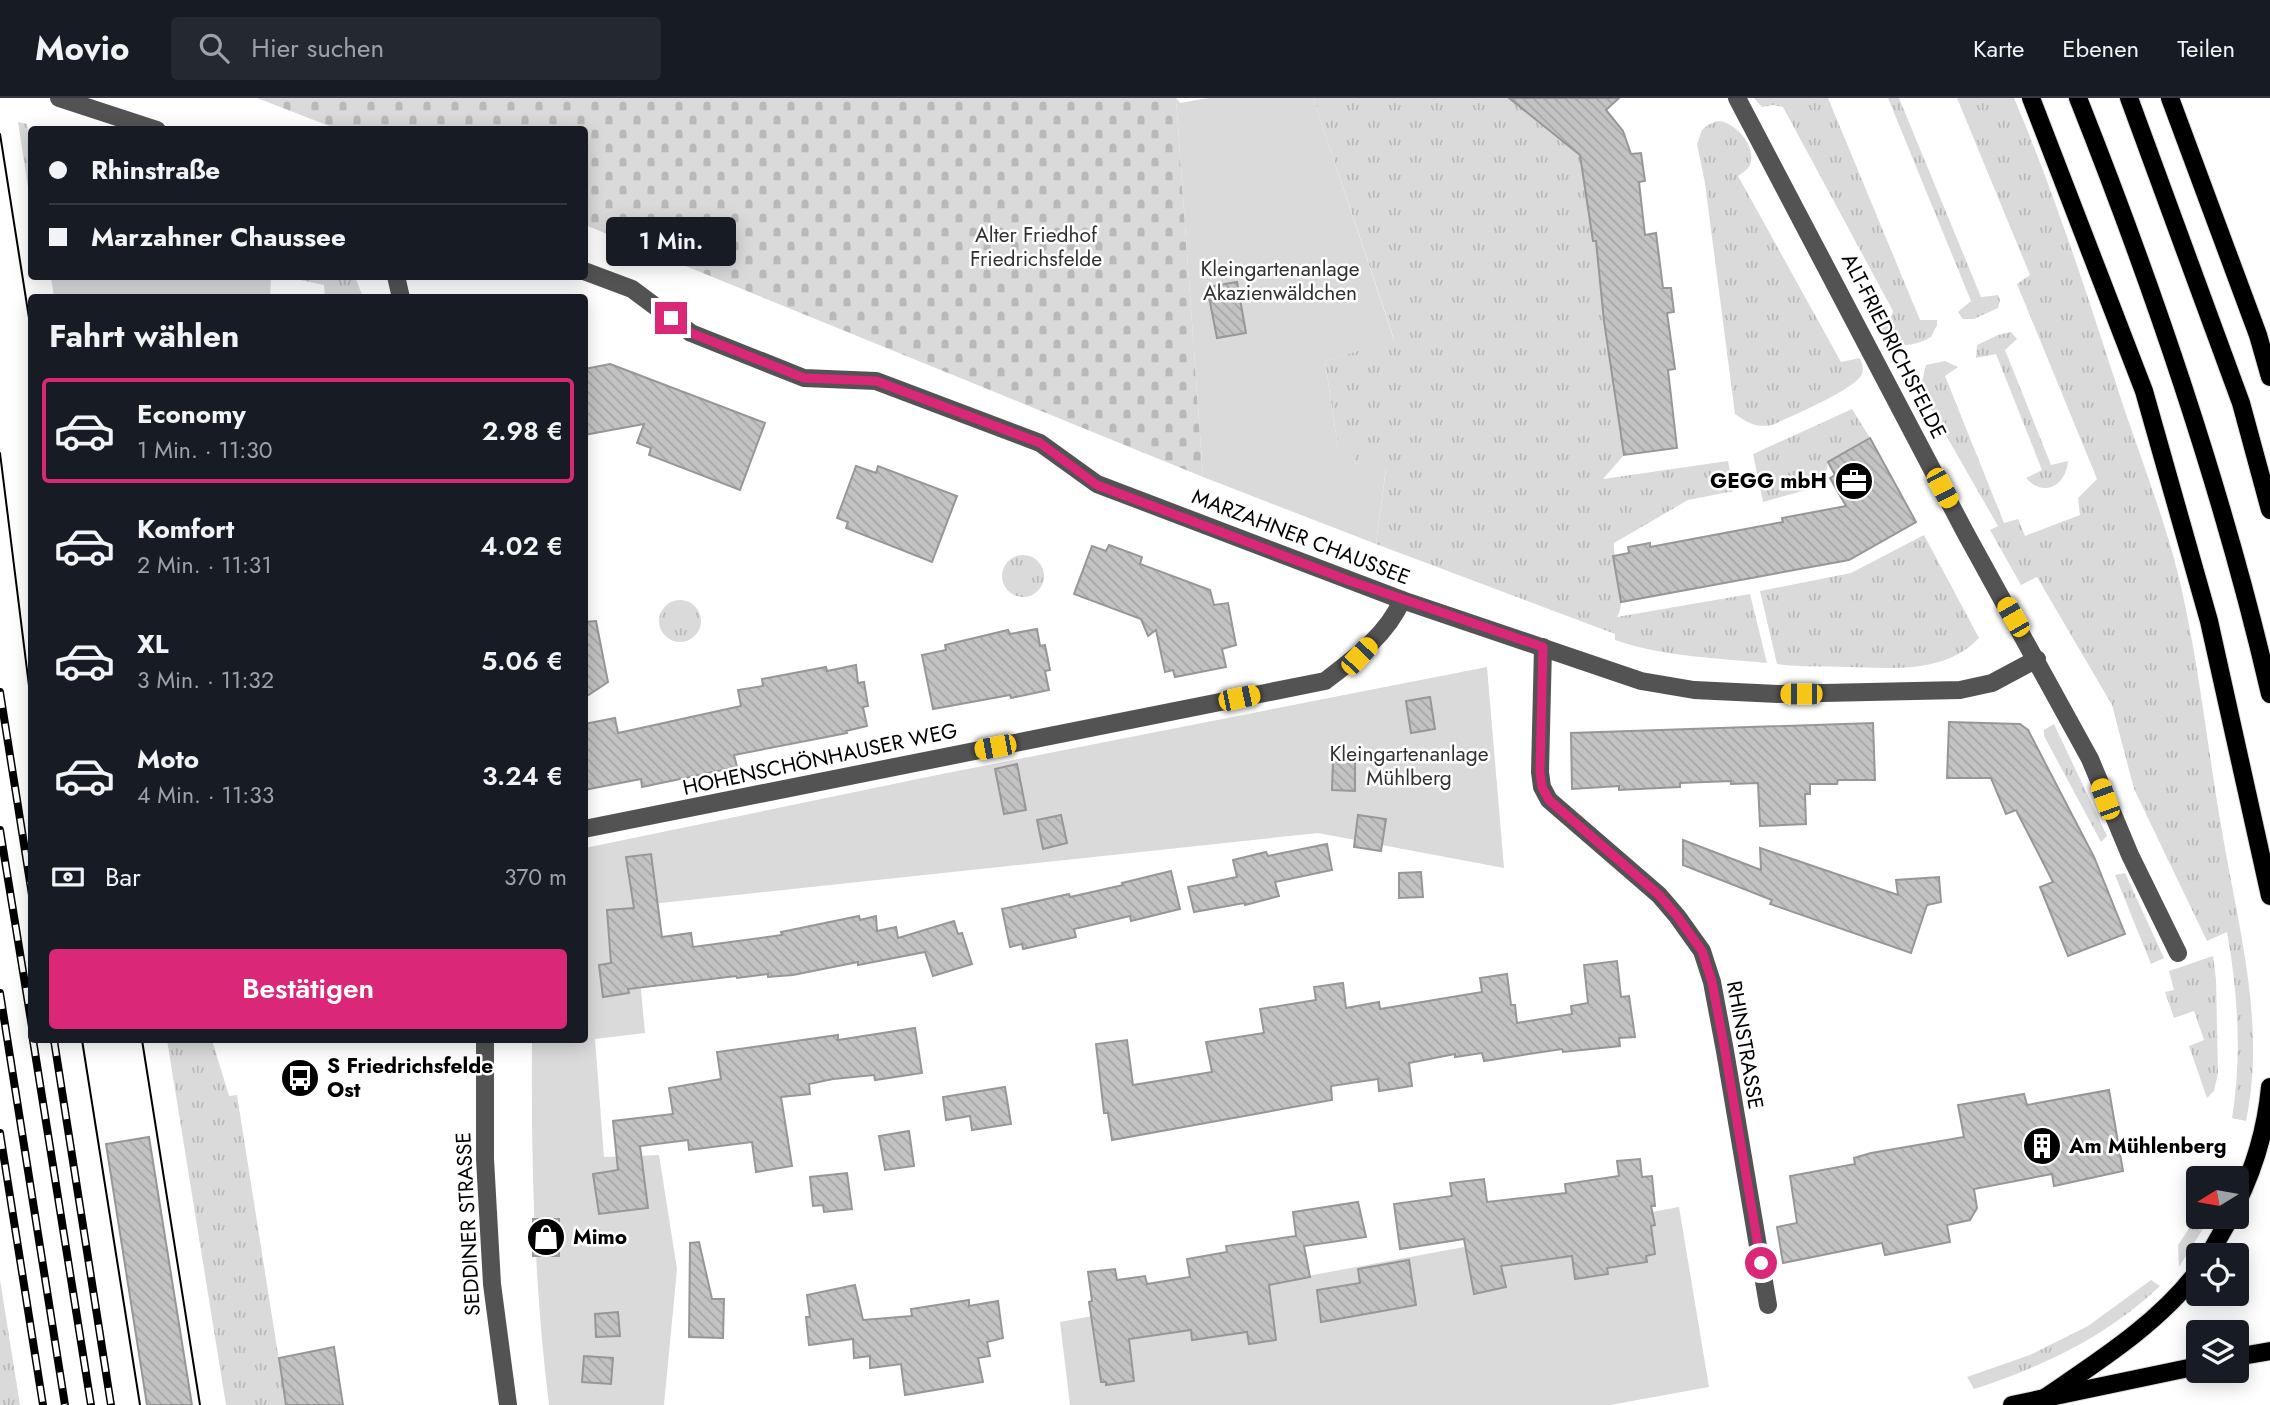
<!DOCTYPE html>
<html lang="de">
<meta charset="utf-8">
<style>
:root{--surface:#171b24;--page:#242831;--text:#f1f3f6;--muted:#9ea1a6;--line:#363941;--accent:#db2777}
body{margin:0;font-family:Jost,sans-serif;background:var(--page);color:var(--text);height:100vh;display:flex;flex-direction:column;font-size:26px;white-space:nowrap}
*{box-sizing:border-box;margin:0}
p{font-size:23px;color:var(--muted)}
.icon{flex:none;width:38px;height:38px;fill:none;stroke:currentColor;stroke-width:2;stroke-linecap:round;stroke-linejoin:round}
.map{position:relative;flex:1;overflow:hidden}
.details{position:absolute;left:28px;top:196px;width:560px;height:749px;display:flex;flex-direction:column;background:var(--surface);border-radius:7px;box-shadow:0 4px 18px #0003}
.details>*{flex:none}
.top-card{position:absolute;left:28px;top:28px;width:560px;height:154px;border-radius:7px;box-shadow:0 4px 18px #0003;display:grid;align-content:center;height:154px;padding:0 21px;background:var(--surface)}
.needle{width:46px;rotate:259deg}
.buttons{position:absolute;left:2186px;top:1068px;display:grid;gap:14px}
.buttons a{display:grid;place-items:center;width:63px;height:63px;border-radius:7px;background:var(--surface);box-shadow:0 4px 18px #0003;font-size:35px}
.end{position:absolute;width:32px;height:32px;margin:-16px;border:9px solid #db2777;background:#fff;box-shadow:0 0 0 4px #fff}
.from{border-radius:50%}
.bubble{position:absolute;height:49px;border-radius:7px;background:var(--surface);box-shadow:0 4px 18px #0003;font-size:23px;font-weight:600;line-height:49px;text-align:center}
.car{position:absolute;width:21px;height:42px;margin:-21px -10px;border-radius:9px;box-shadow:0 0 5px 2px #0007;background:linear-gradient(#f5c518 24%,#345 0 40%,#f5c518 0 76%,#345 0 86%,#f5c518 0)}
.top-card b{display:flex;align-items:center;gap:24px;height:66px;font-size:26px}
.top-card b+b{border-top:2px solid var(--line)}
.top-card i{width:18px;height:18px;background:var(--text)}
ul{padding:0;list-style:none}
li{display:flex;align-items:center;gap:21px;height:105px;margin:0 14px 10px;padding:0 7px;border:4px solid transparent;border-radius:7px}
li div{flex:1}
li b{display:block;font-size:26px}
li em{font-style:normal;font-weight:600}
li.selected{border-color:var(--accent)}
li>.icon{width:63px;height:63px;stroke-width:1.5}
h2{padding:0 21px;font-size:32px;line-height:84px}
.pay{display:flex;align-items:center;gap:18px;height:77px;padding:0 21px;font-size:26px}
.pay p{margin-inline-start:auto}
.button{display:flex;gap:14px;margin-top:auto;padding:14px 21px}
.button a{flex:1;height:80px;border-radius:7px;background:var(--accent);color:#fff;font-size:28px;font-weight:600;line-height:80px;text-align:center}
header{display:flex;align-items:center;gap:42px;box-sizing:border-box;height:98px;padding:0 35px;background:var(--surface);border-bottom:2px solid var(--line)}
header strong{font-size:33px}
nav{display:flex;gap:38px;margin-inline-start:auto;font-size:24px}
.search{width:490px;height:63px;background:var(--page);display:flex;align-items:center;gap:18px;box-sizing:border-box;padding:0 24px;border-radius:7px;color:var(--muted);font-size:26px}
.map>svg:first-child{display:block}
.grass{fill:url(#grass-tufts)}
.cemetery{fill:url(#cemetery-stones)}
.garden{fill:#dadada}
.building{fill:url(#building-back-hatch);stroke:#979797;stroke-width:2}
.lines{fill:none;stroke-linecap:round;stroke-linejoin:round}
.major-casing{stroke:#dbdbdb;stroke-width:20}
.minor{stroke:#535353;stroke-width:18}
.major{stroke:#000;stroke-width:18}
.tram{stroke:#000;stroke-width:2}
.rail-casing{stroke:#000;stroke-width:8}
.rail{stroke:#fff;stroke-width:5;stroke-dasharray:16;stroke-linecap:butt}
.route{stroke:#db2777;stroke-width:9}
.labels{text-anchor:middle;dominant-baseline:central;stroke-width:5;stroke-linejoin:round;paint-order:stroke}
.park-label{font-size:21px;fill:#313131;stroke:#fff}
.street-label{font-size:21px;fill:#000;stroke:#fff}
.poi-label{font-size:21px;font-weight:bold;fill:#000;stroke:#fff;text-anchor:start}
</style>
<header>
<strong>Movio</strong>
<div class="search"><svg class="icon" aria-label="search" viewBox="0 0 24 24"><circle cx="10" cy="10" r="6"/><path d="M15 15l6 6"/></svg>Hier suchen</div>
<nav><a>Karte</a><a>Ebenen</a><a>Teilen</a></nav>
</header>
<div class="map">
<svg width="2270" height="1307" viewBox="0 0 2270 1307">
<defs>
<pattern id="grass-tufts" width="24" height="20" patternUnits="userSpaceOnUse" patternTransform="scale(1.75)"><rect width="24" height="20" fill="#dadada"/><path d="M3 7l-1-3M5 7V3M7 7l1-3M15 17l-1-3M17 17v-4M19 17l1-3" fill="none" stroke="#b9b9b9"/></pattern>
<pattern id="cemetery-stones" width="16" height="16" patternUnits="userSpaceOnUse" patternTransform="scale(1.75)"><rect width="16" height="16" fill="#dadada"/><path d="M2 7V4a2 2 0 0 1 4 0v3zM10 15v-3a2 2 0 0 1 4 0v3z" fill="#b9b9b9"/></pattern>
<pattern id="building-back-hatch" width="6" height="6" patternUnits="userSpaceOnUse" patternTransform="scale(1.75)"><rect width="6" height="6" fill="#c3c3c3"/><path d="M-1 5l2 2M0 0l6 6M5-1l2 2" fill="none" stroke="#a6a6a6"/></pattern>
</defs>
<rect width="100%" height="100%" fill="#fff"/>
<!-- grass -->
<g class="grass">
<path d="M1313 0H1509L1575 52 1579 49 1593 142 1596 143 1624 357 1603 381 1728 363 1734 393 1688 402 1614 445C1613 466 1628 503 1617 519L1750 496 1767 565C1717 560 1664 559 1615 542V536L1376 446 1386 371 1355 365 1338 350 1325 263 1394 241Z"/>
<path d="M1754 0H1828L1920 222H1937V227L1931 239C1916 248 1881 256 1882 229L1891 219 1893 213 1783 9 1773 7 1762 9Z"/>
<path d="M1888 0H1899L1981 199 1998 197 2000 202 1998 210 1974 221H1963L1958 214 1971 203Z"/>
<path d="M1957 0H2014C2057 101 2090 206 2124 310 2142 364 2163 417 2177 472 2199 560 2207 650 2223 739 2239 832 2266 928 2246 1023L2232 1020C2242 960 2238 894 2227 834L2207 843 2134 691 2112 607 2037 479 2021 487 1990 432 1998 428 1920 292 1926 267 1945 263 1958 269 1945 278 2004 425 2018 421 2025 438 2080 417 2078 400 2097 381 2017 186 2030 177Z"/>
<path d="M1717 23C1735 23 1757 48 1750 67 1747 73 1742 75 1738 78L1841 264 1860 260C1862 265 1864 270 1862 276 1856 291 1790 319 1772 327 1756 330 1748 325 1735 316L1705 85 1697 46 1702 32 1708 27Z"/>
<path d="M18 24 27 26 31 54V109Z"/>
<path d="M287 179H355L363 199H325L324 187Z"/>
<path d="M2011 234 2017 241 2005 252 2051 367 2068 363C2066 388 2044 400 2026 380L2042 372 1996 256 1976 260 1977 247 1998 237Z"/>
<path d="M1852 311 1870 340 1828 364 1824 387 1763 404 1753 356Z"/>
<path d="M1924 437 1979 540C1945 576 1893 570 1847 569 1824 568 1800 569 1777 566L1760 493 1851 475Z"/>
<circle cx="1023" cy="478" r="21"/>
<circle cx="680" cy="523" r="21"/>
<path d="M2054 626 2107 738 2101 744 2044 638V632Z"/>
<path d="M2125 775 2164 860 2151 866 2115 777Z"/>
<path d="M2213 858 2216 882 2218 975 2214 993 2207 1000 2189 948 2204 942 2194 913 2174 920 2165 894 2174 892 2169 873Z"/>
<path d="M167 942H212L229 998 237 997 286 1307H226Z"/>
<path d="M2198 1117 2211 1118 2179 1169 2178 1147Z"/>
<path d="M0 1182 20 1307H0Z"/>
<path d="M2151 1182 2160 1188C2107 1238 2043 1269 1974 1291L1967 1279 2030 1257 2088 1228Z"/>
</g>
<!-- cemetery -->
<path class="cemetery" d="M257 0H1176L1203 379 585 127 584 32 337 31Z"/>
<!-- garden -->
<g class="garden">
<path d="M1176 0 1180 5 1208 0H1313L1394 242 1325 263 1338 350 1353 352 1355 365 1386 370 1376 446 1203 379Z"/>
<path d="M51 179V178L271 179 270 200 54 199Z"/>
<path d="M1487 569 1504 770 1318 735 633 808 645 935 595 941 604 1059 659 1057 677 1171 664 1307H549C534 1186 531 1064 532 942H584L585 750 937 677Z"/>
<path d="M1679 1109 1709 1289 1610 1307H1070L1060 1224Z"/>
</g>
<!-- building -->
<g class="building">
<path d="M1509 0H1619L1606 12 1623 33 1631 56 1641 55 1645 83 1639 84 1645 137 1656 135 1663 190H1671L1674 214 1667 215 1675 271 1668 272 1677 350 1624 357 1604 223 1596 143H1593L1580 57Z"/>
<path d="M1237 184 1246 235 1217 240 1207 189Z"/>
<path d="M610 266 765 325 740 392 649 357 651 350 637 345 644 326 584 337V271Z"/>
<path d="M1870 340 1916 424 1849 462 1621 504 1613 458 1629 455 1628 449 1650 445V449L1783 424 1782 420 1846 408 1830 380 1835 377 1828 364Z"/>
<path d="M856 368 876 375 878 368 957 398 932 464 846 430 848 424 837 420Z"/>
<path d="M1109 447 1142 459 1140 466 1210 492 1214 507 1228 505 1236 547 1222 551 1226 569 1175 579 1173 572 1165 574 1156 532 1148 538 1141 521 1074 496 1092 448 1106 453Z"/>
<path d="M596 523 608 584 584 600V524Z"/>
<path d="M1037 531 1040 548 1045 547 1050 572 1045 573 1049 592 1011 600 1010 597 933 611 922 557 946 552 945 547 1008 532 1010 536Z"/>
<path d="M856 567 858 585 864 584 868 608 863 609 867 628 846 633 847 635 734 657 737 669 642 689 641 681 584 692V626L615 620 618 635 741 608 738 592 763 588 762 581 826 569 827 573Z"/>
<path d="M1430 599 1435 631 1411 635 1406 603Z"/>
<path d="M1949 624 2020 626 2028 632 2094 759 2125 836 2068 858 2040 789 2053 784 2016 712 2006 716 1991 680H1947Z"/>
<path d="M1873 625 1875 682H1838L1837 686H1810V696H1805L1806 726 1760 728 1758 685 1731 686V683L1680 685V689L1619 692V688L1572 691 1571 635Z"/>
<path d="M1333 662 1355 663V693L1332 692Z"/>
<path d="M1017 666 1026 712 1004 716 995 671Z"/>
<path d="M1061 717 1067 745 1043 751 1037 722Z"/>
<path d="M1358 717 1386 721 1381 753 1354 749Z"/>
<path d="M1683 742 1761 772 1760 750 1898 797 1896 782 1939 779 1941 804 1927 807 1911 855 1770 806 1772 802 1683 767Z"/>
<path d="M1327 746 1332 772 1275 784 1279 798 1245 807 1244 805 1194 814 1188 789 1237 779 1233 762 1266 754 1268 758Z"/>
<path d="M651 756 662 839 691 835 693 849 782 837 781 834 859 818 860 822 876 818 877 833 896 829 898 840 954 823 958 836 962 835 972 866 933 878 925 854 858 867V864L793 877 768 879V876L737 880 736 878 628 891 629 895 603 899 599 867 611 865 607 812 634 810 626 759Z"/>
<path d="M1171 773 1180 811 1131 823 1130 818 1074 831 1076 839 1023 851 1022 846 1010 849 1002 811 1069 796 1070 799 1123 787 1122 785Z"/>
<path d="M1421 774 1423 799 1399 800V775Z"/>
<path d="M1617 863 1621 899 1629 898 1635 939 1619 940 1620 948 1563 954 1562 951 1484 963 1482 955 1455 959V956L1409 965 1412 988 1379 993 1378 981 1331 988 1332 1002 1112 1042 1108 1015H1104L1096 946 1127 942 1133 987 1212 974 1206 944 1264 935 1260 911 1316 902 1314 889 1343 885 1346 910 1379 904 1380 911 1482 894 1480 880 1507 876 1511 907H1515L1517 925 1572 916 1571 908 1588 905 1584 867Z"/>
<path d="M915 930 922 975 875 982 874 977 833 981 809 986 810 996 781 999 792 1068 756 1074 752 1044 689 1052 688 1042 640 1048 648 1110 599 1116 593 1076 618 1072 613 1023 673 1016 669 990 721 981 717 954 838 937V942Z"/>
<path d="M1005 989 1011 1026 972 1032 970 1018 946 1022 943 999Z"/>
<path d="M2109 992 2123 1073 2054 1088 2052 1076 1974 1091 1977 1110 1970 1122 1947 1127 1950 1144 1885 1157 1882 1145 1783 1165 1777 1129 1797 1125 1790 1078 1855 1066 1854 1060 1871 1055 1964 1039 1958 1007 2024 996 2027 1007Z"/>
<path d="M909 1033 914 1068 885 1072 879 1038Z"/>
<path d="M149 1039 192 1307H147L106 1046Z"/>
<path d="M1640 1061 1642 1079 1652 1078 1655 1108H1651L1655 1127 1651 1128 1655 1156 1646 1158 1647 1164 1607 1170 1608 1176 1575 1181 1572 1158 1501 1168 1506 1189 1474 1196 1464 1141 1400 1151 1394 1106 1452 1098 1450 1085 1484 1081 1487 1104 1566 1095 1565 1086 1619 1078 1617 1063Z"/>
<path d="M847 1075 852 1111 824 1114 823 1107 813 1108 810 1079Z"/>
<path d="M1358 1104 1366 1139 1304 1148 1310 1179 1269 1187 1276 1242 1249 1246 1247 1234 1192 1242 1191 1232 1129 1241 1134 1283 1106 1287V1284H1101L1089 1204 1092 1203 1088 1174 1115 1171 1117 1182 1145 1178 1147 1186 1190 1179 1187 1161 1227 1154 1226 1148 1296 1138 1293 1114Z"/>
<rect x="533" y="1121" width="26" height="37"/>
<path d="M699 1144 712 1201H724L723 1240 689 1239 690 1145Z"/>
<path d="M1409 1162 1416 1207 1321 1224 1317 1192 1360 1185 1358 1171Z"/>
<path d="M855 1187 863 1222 912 1218 911 1211 969 1202V1208L998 1203 1003 1240 987 1244 990 1258 978 1260 983 1284 905 1297 901 1266 870 1270V1258L854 1260 853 1241 809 1247 806 1219H810L807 1197Z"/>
<path d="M618 1214 620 1238 596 1239 595 1216Z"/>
<path d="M334 1249 343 1307H286L279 1260Z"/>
<path d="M584 1258 613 1260 611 1286 582 1284Z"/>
</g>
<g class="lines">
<defs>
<g id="major">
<path d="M2031 0 2144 293 2209 523 2270 798"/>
<path d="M2078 0C2155 194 2223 392 2270 596"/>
<path d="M2129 0 2241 305 2270 412"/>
<path d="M2170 0 2258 237 2270 279"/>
<path d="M2236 1107C2255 1069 2266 1031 2270 989"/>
<path d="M2209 1157 2231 1118"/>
<path d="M2236 1259 2270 1253"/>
<path d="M2043 1301C2097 1264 2158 1226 2198 1173"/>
<path d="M2012 1307 2198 1268"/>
</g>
</defs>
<!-- major casing -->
<use href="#major" class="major-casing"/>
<!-- minor -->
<g class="minor">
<path d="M59 0 157 32"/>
<path d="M1737 0 1965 434 2090 661 2130 757 2178 855"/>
<path d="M584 173 632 191 691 235 804 280 876 283 1040 345 1097 386 1402 502 1641 583 1694 592 1778 596 1960 592 1992 585 2037 561"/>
<path d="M396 178 401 200"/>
<path d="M1543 549 1540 674 1542 689 1549 702 1659 797 1677 818 1702 853 1712 884 1725 953 1768 1207"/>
<path d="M584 731 1325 583C1354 561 1387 537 1402 502"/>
<path d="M485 942V1061L492 1186 508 1307"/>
</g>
<!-- major -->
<use href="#major" class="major"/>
<!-- tram -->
<g class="tram">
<path d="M0 36 32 239"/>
<path d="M0 355 32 612"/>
<path d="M82 942 140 1307"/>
<path d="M142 942 200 1307"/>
</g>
<defs>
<g id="rail">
<path d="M0 594 32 797"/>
<path d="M0 732 32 929"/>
<path d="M0 895 65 1307"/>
<path d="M33 942 91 1307"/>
<path d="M54 942 111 1307"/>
<path d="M0 1035 43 1307"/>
</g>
</defs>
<!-- rail casing -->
<use href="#rail" class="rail-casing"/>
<!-- rail -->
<use href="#rail" class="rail"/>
</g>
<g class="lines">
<!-- route -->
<path class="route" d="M671 220 691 235 804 280 876 283 1027 340 1040 345 1097 387 1350 483 1543 549 1540 674 1542 689 1549 702 1659 797 1677 818 1702 853 1712 884 1725 953 1761 1165"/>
</g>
<!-- icons -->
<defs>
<symbol id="office-disc" viewBox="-11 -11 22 22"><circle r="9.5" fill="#000" stroke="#fff"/><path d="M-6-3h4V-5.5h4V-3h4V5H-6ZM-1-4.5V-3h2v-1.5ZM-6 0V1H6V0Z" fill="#fff"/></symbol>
<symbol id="bus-disc" viewBox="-11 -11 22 22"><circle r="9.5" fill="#000" stroke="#fff"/><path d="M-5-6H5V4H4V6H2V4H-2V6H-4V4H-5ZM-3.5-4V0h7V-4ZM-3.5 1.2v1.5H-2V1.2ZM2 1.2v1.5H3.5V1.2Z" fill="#fff"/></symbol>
<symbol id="building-disc" viewBox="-11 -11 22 22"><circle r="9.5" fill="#000" stroke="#fff"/><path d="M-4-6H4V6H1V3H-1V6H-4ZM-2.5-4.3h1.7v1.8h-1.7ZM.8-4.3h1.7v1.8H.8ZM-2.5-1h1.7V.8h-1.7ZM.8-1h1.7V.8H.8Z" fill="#fff"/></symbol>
<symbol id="shop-disc" viewBox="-11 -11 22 22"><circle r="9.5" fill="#000" stroke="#fff"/><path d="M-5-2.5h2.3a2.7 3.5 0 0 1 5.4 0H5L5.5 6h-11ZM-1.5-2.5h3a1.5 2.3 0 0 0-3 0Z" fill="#fff"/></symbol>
</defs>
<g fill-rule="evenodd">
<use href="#office-disc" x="1832" y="361" width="44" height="44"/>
<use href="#bus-disc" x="278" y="958" width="44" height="44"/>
<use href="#building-disc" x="2020" y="1026" width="44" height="44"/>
<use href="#shop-disc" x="524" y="1117" width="44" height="44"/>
</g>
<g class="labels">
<!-- park labels -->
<g class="park-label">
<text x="1036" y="137">Alter Friedhof<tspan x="1036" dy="24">Friedrichsfelde</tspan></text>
<text x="1280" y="171">Kleingartenanlage<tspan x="1280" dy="24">Akazienwäldchen</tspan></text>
<text x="1409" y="656">Kleingartenanlage<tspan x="1409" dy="24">Mühlberg</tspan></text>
</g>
<!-- street labels -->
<g class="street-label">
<text transform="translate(1894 248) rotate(63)">ALT-FRIEDRICHSFELDE</text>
<text transform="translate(1301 439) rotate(21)">MARZAHNER CHAUSSEE</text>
<text transform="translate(820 661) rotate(-12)">HOHENSCHÖNHAUSER WEG</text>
<text transform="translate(1745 947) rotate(80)">RHINSTRASSE</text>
<text transform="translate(468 1126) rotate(-93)">SEDDINER STRASSE</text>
</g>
<!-- poi labels -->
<g class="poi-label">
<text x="1827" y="383" text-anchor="end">GEGG mbH</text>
<text x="327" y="968">S Friedrichsfelde<tspan x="327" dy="24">Ost</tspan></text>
<text x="2069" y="1048">Am Mühlenberg</text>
<text x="573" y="1139">Mimo</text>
</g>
</g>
</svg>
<div class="buttons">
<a><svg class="needle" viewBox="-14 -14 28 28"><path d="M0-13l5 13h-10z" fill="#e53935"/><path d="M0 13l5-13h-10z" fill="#9ea1a6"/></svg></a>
<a><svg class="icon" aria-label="locate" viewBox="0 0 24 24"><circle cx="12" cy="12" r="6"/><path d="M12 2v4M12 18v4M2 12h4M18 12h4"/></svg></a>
<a><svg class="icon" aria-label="layers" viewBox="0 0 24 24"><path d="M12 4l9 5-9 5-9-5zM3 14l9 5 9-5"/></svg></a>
</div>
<i class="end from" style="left:1761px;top:1165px"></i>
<i class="end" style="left:671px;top:220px"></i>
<div class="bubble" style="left:606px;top:119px;width:130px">1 Min.</div>
<i class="car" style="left:1942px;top:390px;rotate:152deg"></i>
<i class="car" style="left:2013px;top:519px;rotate:330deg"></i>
<i class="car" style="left:1359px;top:558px;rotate:43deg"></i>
<i class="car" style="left:1801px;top:596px;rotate:270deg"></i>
<i class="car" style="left:1239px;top:600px;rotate:78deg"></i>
<i class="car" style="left:995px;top:649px;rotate:259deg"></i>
<i class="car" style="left:2105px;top:701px;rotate:340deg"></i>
<div class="top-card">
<b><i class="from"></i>Rhinstraße</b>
<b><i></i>Marzahner Chaussee</b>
</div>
<section class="details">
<h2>Fahrt wählen</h2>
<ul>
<li class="selected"><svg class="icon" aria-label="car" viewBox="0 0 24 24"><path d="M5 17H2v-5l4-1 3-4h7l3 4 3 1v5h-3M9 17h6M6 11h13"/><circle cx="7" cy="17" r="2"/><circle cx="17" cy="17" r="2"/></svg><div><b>Economy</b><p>1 Min. · 11:30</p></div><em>2.98 €</em></li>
<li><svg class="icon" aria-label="car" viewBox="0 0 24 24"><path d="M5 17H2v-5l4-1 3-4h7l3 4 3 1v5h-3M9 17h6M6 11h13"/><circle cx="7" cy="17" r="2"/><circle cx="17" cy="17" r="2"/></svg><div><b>Komfort</b><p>2 Min. · 11:31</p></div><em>4.02 €</em></li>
<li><svg class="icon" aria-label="car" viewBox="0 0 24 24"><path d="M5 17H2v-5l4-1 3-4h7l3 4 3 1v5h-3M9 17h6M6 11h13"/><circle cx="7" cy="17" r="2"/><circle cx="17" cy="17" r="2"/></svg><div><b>XL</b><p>3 Min. · 11:32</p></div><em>5.06 €</em></li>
<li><svg class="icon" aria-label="car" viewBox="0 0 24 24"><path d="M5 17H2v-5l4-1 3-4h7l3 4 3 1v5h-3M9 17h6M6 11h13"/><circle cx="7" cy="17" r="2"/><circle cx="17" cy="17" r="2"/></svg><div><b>Moto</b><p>4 Min. · 11:33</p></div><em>3.24 €</em></li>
</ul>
<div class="pay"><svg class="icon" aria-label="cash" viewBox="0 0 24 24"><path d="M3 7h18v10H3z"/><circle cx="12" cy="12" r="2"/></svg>Bar<p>370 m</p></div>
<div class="button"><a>Bestätigen</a></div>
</section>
</div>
